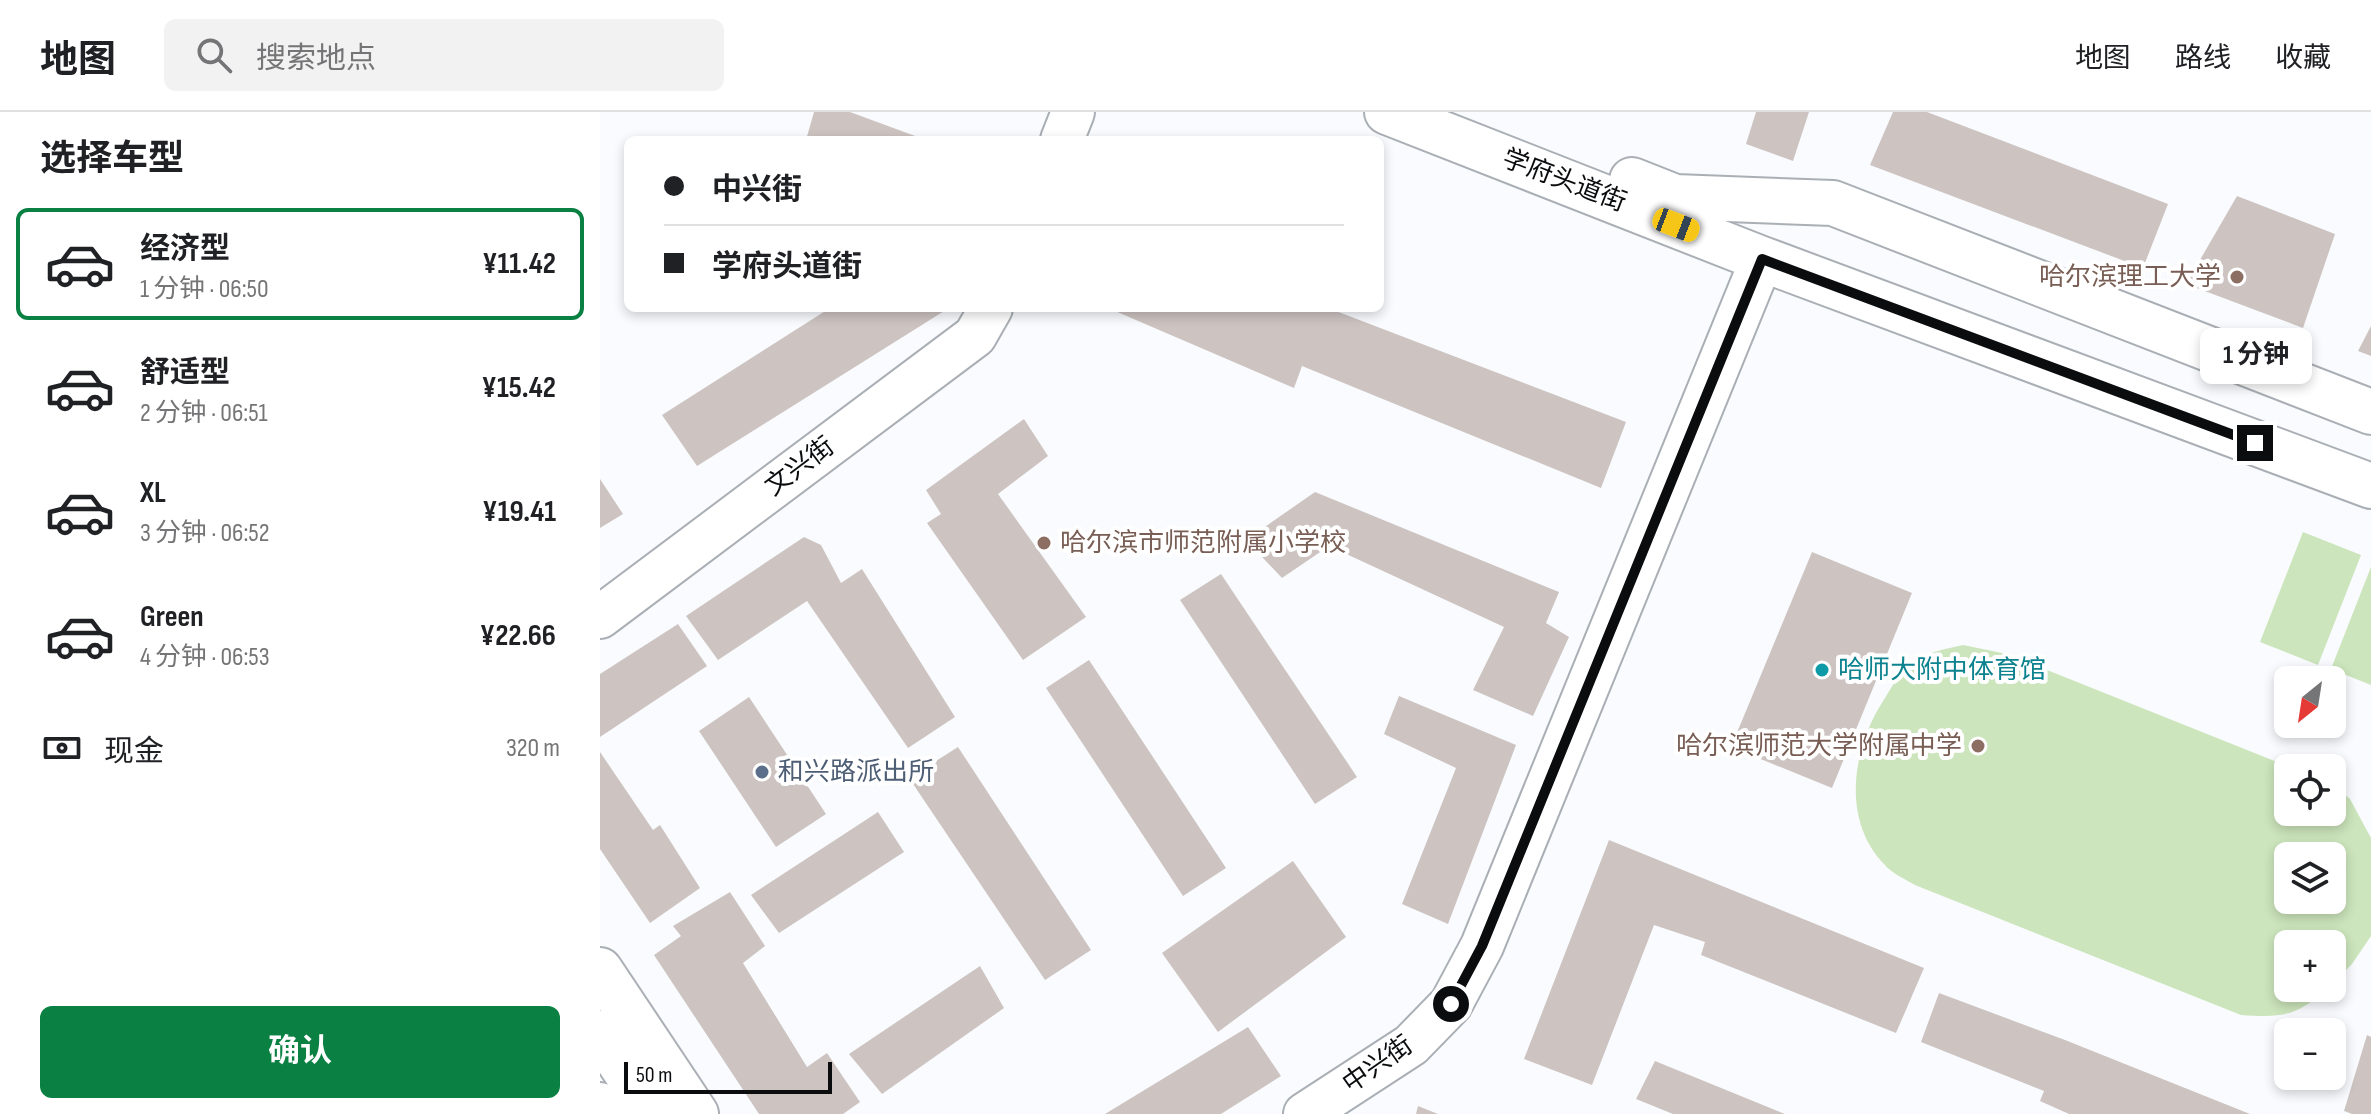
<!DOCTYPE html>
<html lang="zh">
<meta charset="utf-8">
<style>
:root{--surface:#fff;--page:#f2f2f2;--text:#202124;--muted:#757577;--line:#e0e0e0;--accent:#0b8043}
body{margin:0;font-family:"Sofia Sans Condensed","Noto Sans SC",sans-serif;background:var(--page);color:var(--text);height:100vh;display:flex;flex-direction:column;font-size:30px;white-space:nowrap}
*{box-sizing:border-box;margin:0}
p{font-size:26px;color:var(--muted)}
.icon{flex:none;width:44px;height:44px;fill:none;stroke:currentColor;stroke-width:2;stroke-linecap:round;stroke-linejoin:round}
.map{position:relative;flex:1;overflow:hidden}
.sheet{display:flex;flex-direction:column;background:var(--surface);width:600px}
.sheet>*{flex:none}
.top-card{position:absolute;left:24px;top:24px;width:760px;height:176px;border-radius:12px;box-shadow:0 4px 12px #0003;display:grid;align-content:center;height:176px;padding:0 40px;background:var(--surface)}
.needle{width:52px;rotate:210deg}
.buttons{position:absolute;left:1674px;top:554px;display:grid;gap:16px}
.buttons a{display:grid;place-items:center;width:72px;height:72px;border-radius:12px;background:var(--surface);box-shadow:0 4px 12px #0003;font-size:40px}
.scale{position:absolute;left:24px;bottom:20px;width:208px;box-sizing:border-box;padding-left:8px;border:4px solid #0a0c0e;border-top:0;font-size:22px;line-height:28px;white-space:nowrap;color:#0a0c0e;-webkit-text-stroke:6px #fff;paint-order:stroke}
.end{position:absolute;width:36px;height:36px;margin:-18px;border:10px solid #0a0c0e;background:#fff;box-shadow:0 0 0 4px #fff}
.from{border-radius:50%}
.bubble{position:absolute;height:56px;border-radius:12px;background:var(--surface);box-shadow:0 4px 12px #0003;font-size:26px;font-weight:700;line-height:56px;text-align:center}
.car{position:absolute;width:24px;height:48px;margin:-24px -12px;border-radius:10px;box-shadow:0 0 6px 2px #0007;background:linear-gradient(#f5c518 24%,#345 0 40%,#f5c518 0 76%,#345 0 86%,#f5c518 0)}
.top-card b{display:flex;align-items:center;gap:28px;height:76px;font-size:30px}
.top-card b+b{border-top:2px solid var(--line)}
.top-card i{width:20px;height:20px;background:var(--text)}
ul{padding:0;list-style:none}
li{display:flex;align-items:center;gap:24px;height:112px;margin:0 16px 12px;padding:0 24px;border:4px solid transparent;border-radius:12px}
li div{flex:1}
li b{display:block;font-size:30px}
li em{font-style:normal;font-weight:700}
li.active{border-color:var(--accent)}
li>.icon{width:72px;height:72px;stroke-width:1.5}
h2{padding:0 40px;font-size:36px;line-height:96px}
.pay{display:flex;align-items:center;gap:20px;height:88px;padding:0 40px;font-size:30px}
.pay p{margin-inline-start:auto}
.primary-button{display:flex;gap:16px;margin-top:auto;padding:16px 40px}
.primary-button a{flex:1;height:92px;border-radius:12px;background:var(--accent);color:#fff;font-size:32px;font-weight:700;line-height:92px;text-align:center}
header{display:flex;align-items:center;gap:48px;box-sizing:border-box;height:112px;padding:0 40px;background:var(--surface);border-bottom:2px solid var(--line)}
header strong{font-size:38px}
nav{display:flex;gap:44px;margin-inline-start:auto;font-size:28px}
.search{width:560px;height:72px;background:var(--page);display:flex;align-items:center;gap:20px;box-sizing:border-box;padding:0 28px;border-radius:12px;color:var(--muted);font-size:30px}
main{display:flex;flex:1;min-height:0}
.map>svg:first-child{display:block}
.green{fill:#cce5bc;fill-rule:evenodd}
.building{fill:#cdc4c2}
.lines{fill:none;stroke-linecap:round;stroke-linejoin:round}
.tertiary-casing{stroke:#a9afb5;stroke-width:46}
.secondary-casing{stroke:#a9afb5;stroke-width:48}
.tertiary{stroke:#fff;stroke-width:42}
.secondary{stroke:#fff;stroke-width:44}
.route{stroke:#0a0c0e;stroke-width:10}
.education-dot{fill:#8d6e63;stroke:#fff;stroke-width:3}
.culture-dot{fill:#0f9aa8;stroke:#fff;stroke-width:3}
.service-dot{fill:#5c6f8a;stroke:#fff;stroke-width:3}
.labels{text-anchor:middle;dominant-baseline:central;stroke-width:8;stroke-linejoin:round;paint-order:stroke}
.street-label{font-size:26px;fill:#0a0c0e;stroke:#fff}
.education-label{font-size:26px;fill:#785e54;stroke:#fff;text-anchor:end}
.culture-label{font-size:26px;fill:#0d838f;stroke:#fff;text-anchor:start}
.service-label{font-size:26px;fill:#4e5e75;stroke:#fff;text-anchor:start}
</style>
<header>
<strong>地图</strong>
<div class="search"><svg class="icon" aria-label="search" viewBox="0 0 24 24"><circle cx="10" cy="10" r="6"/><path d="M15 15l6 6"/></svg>搜索地点</div>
<nav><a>地图</a><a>路线</a><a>收藏</a></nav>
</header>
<main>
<section class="sheet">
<h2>选择车型</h2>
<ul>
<li class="active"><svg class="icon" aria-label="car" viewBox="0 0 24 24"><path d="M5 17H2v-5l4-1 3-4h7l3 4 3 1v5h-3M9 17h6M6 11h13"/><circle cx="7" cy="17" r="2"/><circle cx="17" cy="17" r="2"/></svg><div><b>经济型</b><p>1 分钟 · 06:50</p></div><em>¥11.42</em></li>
<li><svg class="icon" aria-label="car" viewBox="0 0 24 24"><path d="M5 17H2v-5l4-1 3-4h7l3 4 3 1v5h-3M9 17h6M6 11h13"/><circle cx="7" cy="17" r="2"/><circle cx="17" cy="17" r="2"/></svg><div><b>舒适型</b><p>2 分钟 · 06:51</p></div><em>¥15.42</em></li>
<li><svg class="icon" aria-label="car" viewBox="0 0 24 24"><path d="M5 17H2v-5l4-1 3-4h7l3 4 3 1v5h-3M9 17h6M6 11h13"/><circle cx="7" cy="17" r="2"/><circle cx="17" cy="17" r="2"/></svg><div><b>XL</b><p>3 分钟 · 06:52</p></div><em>¥19.41</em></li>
<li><svg class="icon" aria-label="car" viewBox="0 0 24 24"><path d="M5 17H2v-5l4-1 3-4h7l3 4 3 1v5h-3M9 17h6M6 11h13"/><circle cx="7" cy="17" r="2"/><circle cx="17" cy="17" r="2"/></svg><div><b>Green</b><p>4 分钟 · 06:53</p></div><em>¥22.66</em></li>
</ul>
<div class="pay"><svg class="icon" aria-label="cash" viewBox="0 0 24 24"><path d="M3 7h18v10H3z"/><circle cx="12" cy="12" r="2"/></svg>现金<p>320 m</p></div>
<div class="primary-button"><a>确认</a></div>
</section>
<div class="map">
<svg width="1771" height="1002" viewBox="0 0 1771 1002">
<rect width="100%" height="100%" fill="#f9fbfe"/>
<!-- green -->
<g class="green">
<path d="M1703 420 1761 443 1718 553 1660 530Z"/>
<path d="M1771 455V573L1731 557Z"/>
<path d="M1363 533 1407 542 1692 656H1688V700H1732L1733 672 1750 687 1771 726V824L1752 852 1732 873V832H1688V876H1729C1695 904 1685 906 1641 903L1315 773C1305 767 1291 761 1284 752 1240 706 1253 634 1285 586 1292 574 1300 561 1311 552 1326 540 1346 537 1363 533ZM1688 744H1732V788H1688Z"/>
</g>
<!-- building -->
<g class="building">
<path d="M214 0H250L326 28H206Z"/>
<path d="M1156 0H1209L1193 49 1146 32Z"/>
<path d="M1293 0H1327L1568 92 1543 156 1270 53Z"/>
<path d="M1637 84 1735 122 1703 216 1586 172Z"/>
<path d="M230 196H349L97 354 62 303Z"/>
<path d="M508 196H728L1026 310 1001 376 702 254 694 276Z"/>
<path d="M1771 214V244L1758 239Z"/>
<path d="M424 307 448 344 398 382 486 505 423 548 327 411 341 402 326 378Z"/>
<path d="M0 367 23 402 0 416Z"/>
<path d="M715 380 959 480 946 511 969 525 933 604 873 578 904 515 729 434 682 466 646 428Z"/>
<path d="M204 425 221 433 241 471 262 457 355 605 308 636 207 489 118 548 86 504Z"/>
<path d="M1212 440 1312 481 1232 676 1131 635Z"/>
<path d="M621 462 757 665 715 692 580 488Z"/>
<path d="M78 512 107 554 0 625V562Z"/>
<path d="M489 548 626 756 583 784 446 576Z"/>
<path d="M799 584 916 633 848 812 802 792 856 656 784 622Z"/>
<path d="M149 585 226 702 176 735 99 619Z"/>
<path d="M358 635 491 838 445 868 309 666Z"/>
<path d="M0 640 53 718 60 713 100 776 50 811 0 737Z"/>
<path d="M278 700 304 740 179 821 151 783Z"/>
<path d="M1009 728 1324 856 1296 921 1101 843 1105 830 1054 813 992 973 924 947Z"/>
<path d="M693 749 746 825 618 920 562 841Z"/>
<path d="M130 780 165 834 143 851 207 955 227 941 260 990 243 1002H159L54 843 81 824 73 814Z"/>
<path d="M380 854 404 896 282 982 249 942Z"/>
<path d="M1339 881 1465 928 1650 1002H1469L1440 989 1444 979 1321 930Z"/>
<path d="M648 915 681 964 621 1002H505Z"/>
<path d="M1767 923 1771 925V1002H1752L1744 999Z"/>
<path d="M1055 949 1185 1002H1073L1036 987Z"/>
<path d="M818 994 838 1002H816Z"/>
</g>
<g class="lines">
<defs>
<g id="tertiary">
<path d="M462 28 473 0"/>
<path d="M0 505 375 224 391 196"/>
<path d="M705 1002 811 933 851 892 882 834 1162 147"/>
</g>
<g id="secondary">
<path d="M787 0 1162 147 1771 374"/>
<path d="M1032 68 1075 85 1233 91 1771 300"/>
<path d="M0 858 96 1002"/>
<path d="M0 921 54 1002"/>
<path d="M0 993 6 1002"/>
</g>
</defs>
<!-- tertiary casing -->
<use href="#tertiary" class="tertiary-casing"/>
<!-- secondary casing -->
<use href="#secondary" class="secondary-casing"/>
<!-- tertiary -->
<use href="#tertiary" class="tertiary"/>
<!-- secondary -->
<use href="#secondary" class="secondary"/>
</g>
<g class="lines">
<!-- route -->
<path class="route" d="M851 892 882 834 1162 147 1655 331"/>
</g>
<!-- markers -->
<g class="education-dot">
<circle cx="1637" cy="165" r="8"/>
<circle cx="444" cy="431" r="8"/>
<circle cx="1378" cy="634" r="8"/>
</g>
<circle class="culture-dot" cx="1222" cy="558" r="8"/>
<circle class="service-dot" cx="162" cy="660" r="8"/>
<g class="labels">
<!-- street labels -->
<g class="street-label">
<text transform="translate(964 69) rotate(21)">学府头道街</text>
<text transform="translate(200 355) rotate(-37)">文兴街</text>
<text transform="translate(778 953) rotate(-35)">中兴街</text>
</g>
<!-- education labels -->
<g class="education-label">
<text x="1621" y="165">哈尔滨理工大学</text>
<text x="460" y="431" text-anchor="start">哈尔滨市师范附属小学校</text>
<text x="1362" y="634">哈尔滨师范大学附属中学</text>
</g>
<!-- culture labels -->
<g class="culture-label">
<text x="1238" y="558">哈师大附中体育馆</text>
</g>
<!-- service labels -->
<g class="service-label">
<text x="178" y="660">和兴路派出所</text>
</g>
</g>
</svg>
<div class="buttons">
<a><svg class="needle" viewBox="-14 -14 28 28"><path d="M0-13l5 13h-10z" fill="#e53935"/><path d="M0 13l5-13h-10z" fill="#757577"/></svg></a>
<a><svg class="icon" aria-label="locate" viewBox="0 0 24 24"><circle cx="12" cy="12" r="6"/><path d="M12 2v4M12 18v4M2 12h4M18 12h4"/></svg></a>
<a><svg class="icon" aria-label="layers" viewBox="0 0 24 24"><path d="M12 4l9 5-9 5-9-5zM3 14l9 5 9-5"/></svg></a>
<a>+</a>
<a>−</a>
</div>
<div class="scale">50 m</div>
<i class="end from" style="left:851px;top:892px"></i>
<i class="end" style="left:1655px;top:331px"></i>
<div class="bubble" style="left:1600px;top:216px;width:112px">1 分钟</div>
<i class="car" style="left:1076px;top:113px;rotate:111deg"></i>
<div class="top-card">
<b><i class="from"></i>中兴街</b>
<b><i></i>学府头道街</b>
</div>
</div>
</main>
